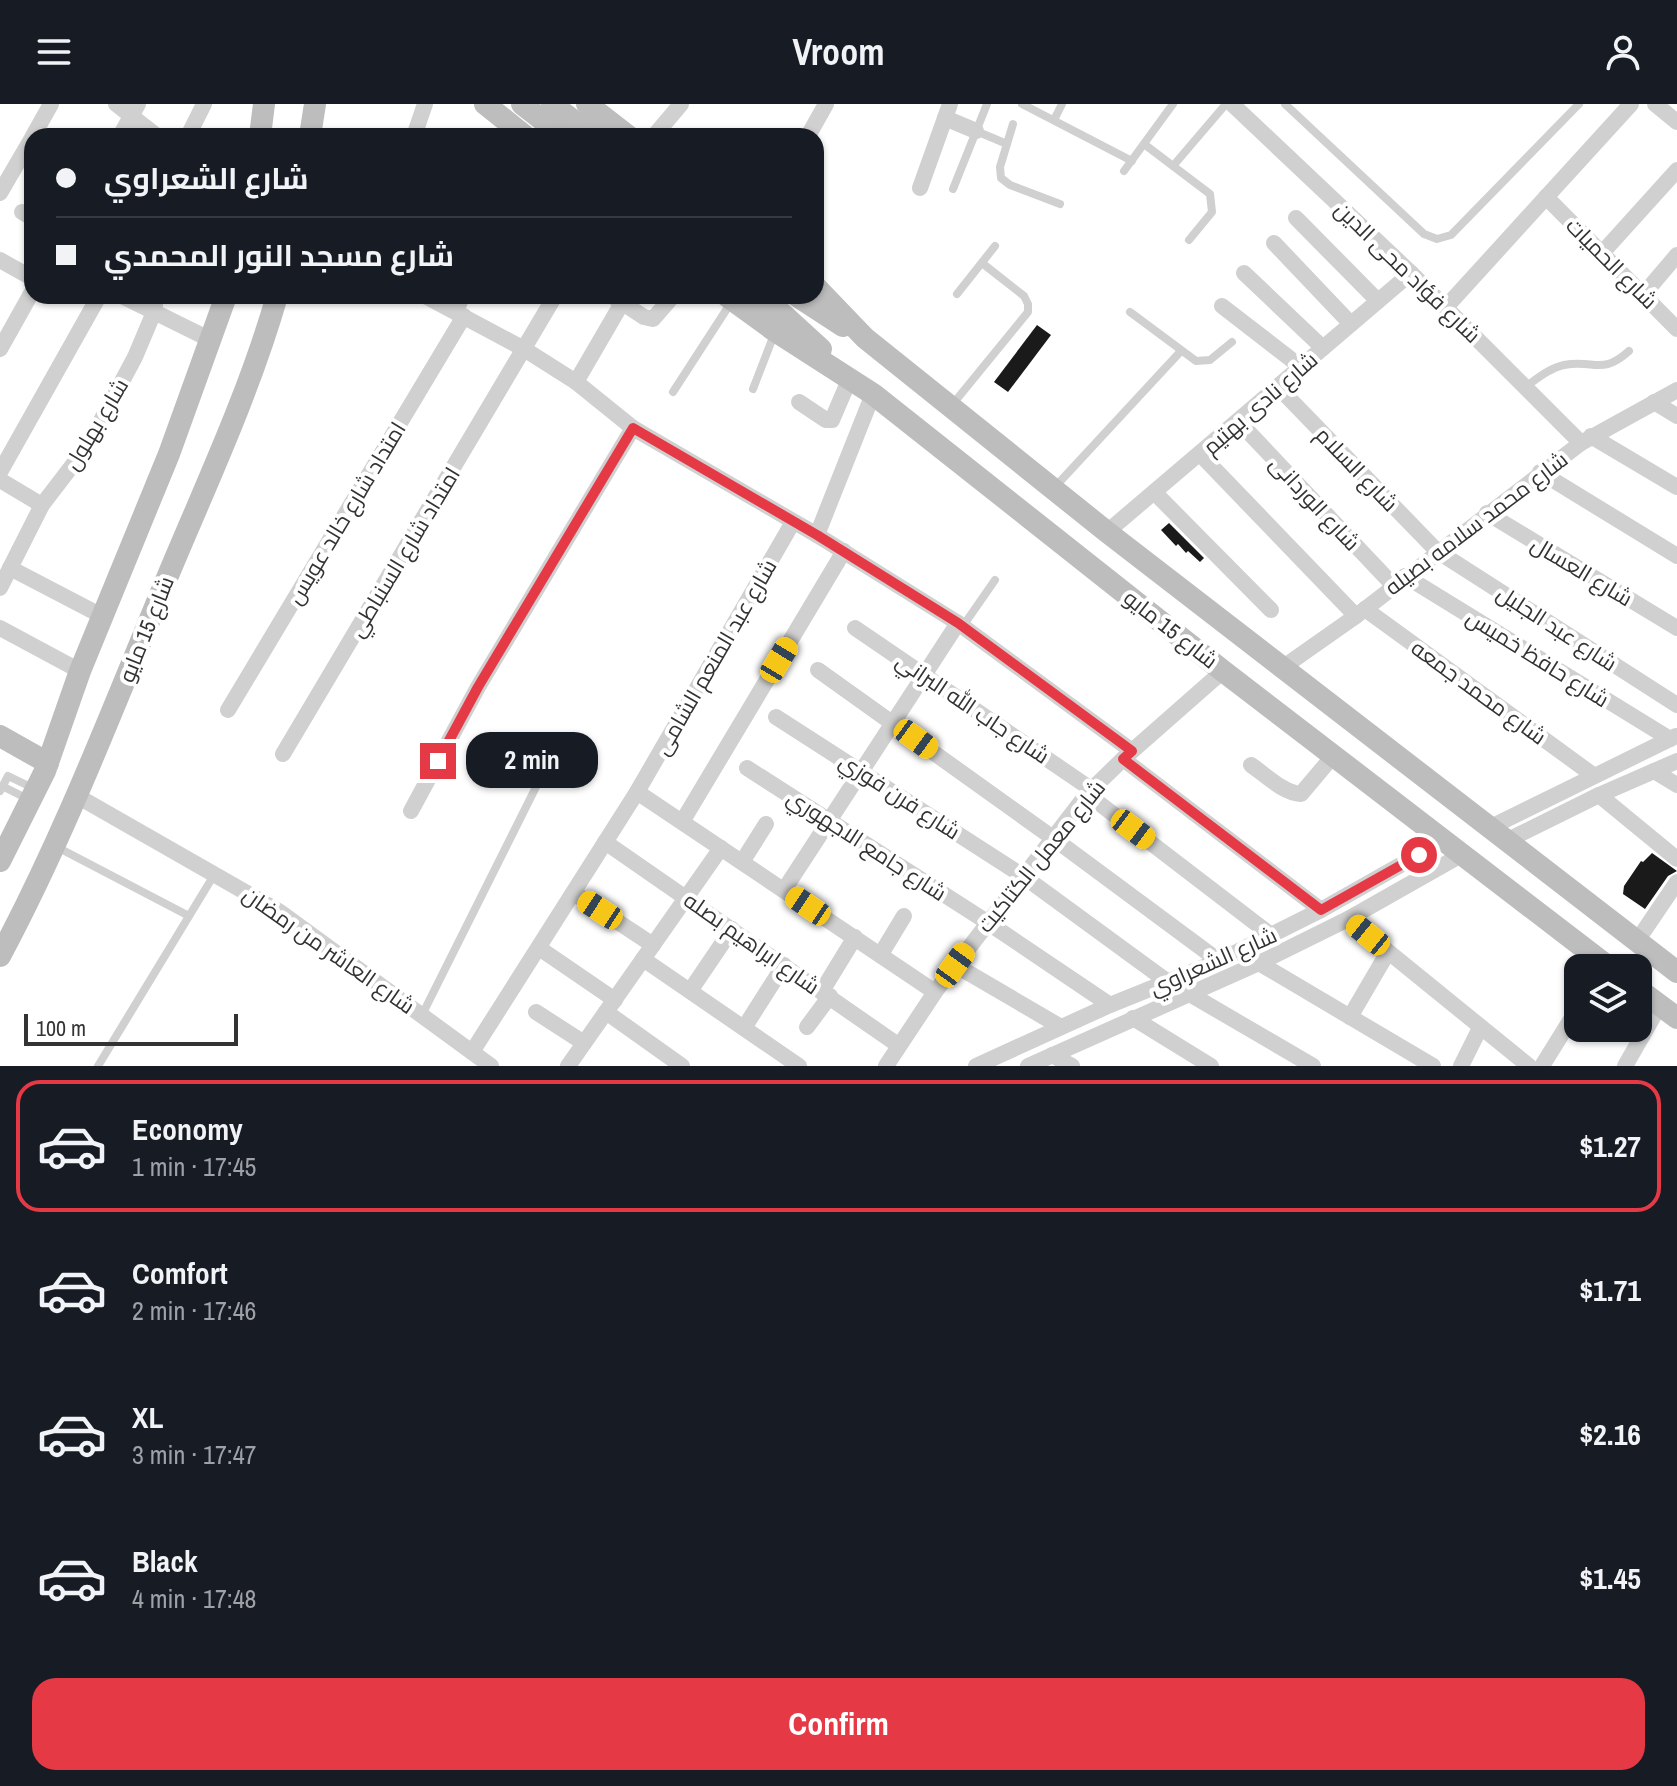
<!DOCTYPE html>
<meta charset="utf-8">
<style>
:root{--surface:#171b24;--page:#20242c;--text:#f1f3f6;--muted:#9ea1a6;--line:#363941;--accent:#e63946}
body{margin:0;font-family:"Archivo Narrow",Cairo,sans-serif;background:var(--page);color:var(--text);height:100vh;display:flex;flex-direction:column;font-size:30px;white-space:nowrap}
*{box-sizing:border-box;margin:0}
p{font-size:26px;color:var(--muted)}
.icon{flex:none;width:44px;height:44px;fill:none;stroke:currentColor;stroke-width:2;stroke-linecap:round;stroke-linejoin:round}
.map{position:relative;height:962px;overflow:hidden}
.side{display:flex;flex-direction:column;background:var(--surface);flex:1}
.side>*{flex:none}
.banner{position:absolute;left:24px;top:24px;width:800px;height:176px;border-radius:24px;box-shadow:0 2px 6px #0004;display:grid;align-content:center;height:176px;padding:0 32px;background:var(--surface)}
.fabs{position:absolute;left:1564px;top:850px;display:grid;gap:16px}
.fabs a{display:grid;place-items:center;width:88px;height:88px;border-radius:16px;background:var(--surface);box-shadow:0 2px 6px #0004;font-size:40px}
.scale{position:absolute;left:24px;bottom:20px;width:214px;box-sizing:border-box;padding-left:8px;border:4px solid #333;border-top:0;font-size:22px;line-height:28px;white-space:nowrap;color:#333;-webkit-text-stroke:6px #fff;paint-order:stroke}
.end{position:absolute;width:36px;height:36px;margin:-18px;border:10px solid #e63946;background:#fff;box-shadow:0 0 0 4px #fff}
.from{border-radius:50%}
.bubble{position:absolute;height:56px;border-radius:24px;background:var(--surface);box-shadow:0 2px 6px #0004;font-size:26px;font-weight:800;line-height:56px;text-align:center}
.car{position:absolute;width:24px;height:48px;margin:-24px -12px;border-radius:10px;box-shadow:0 0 6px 2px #0007;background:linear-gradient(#f5c518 24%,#345 0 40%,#f5c518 0 76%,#345 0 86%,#f5c518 0)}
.banner b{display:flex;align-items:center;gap:28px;height:76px;font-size:30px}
.banner b+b{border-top:2px solid var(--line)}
.banner i{width:20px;height:20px;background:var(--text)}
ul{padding:14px 0 0;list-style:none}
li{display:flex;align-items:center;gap:24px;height:132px;margin:0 16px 12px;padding:0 16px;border:4px solid transparent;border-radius:24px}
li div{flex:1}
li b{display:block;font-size:30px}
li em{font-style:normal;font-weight:800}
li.active{border-color:var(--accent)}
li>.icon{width:72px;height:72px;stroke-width:1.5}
.cta{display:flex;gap:16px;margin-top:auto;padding:16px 32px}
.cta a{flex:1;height:92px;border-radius:24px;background:var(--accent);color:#fff;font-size:32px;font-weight:800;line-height:92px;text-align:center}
header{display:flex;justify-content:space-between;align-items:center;height:104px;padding:0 32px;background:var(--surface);font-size:36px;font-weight:800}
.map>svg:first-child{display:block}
.building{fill:#1a1a1a}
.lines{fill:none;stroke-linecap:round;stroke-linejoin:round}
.lane{stroke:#d0d0d0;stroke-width:8}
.street{stroke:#d0d0d0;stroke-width:16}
.secondary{stroke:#bdbdbd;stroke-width:22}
.route{stroke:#e63946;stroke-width:10}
.labels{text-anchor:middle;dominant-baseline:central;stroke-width:8;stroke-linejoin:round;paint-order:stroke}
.street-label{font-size:22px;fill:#333;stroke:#fff}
</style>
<header><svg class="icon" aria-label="menu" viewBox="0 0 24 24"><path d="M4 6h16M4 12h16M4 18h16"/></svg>Vroom<svg class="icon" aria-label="person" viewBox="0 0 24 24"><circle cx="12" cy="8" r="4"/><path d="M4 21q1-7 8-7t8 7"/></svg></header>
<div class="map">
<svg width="1677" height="962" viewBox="0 0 1677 962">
<rect width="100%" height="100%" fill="#fff"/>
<!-- building -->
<g class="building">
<path d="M1037 221 1051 231 1008 288 994 278Z"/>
<path d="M1169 419 1204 454 1200 458 1188 447 1186 449 1178 440 1176 442 1161 426Z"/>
<path d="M1652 749 1677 767 1668 772 1645 805 1623 790 1624 782 1641 757 1643 758Z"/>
</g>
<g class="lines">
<!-- lane -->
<g class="lane">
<path d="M1022 0 1132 57"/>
<path d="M1285 0 1424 130 1437 135 1451 131 1579 0"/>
<path d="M1054 16 1062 0"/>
<path d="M1013 20 1000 63 1001 74 1010 81 1060 100"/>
<path d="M976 27 1007 40"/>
<path d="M1144 40 1210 90 1212 108 1189 136"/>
<path d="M1173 62 1226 0"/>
<path d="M1124 67 1173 0"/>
<path d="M953 85 987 0"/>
<path d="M957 190 995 142"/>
<path d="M1130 208 1196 257 1210 256 1232 238"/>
<path d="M1525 283C1538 274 1550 264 1564 261 1595 255 1601 272 1629 247"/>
<path d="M753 285 775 228"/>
<path d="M673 288 732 197"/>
<path d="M952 301 1028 208V200L1024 192 982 159"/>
<path d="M1054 384 1181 247"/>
<path d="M963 522 995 476"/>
<path d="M2 682 30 696"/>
<path d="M0 687 8 672 35 685"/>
<path d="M55 742 189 812"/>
<path d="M422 911 540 675"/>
<path d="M98 962 214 771"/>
</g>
<!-- street -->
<g class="street">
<path d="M116 0 157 32"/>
<path d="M1232 0 1411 169 1581 339"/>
<path d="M1655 0 1677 18"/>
<path d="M945 14 976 27"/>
<path d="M33 32 51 0"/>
<path d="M120 32 138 0"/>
<path d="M188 32 204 0"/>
<path d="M414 32 425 0"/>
<path d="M654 32 681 0"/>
<path d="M808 32 826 0"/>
<path d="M920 84 950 0"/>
<path d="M0 89 32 34"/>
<path d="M1546 93 1677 225"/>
<path d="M22 108 32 114"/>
<path d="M1296 114 1378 197"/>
<path d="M1274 139 1351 220"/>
<path d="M1602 149 1677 66"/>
<path d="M0 156 32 174"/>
<path d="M1244 169 1323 244"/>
<path d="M1643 191 1677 151"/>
<path d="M122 192 211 236"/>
<path d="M425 192 524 245 576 278 633 324 817 431 958 519 1132 647"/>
<path d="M612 192 644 213 653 215 673 192"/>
<path d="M1222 202 1301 263"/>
<path d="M1446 203 1631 0"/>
<path d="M456 208 462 192"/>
<path d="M0 245 32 188"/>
<path d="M576 278 622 199"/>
<path d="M1278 283 1437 447 1677 601"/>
<path d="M799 298 826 316H832L850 274"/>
<path d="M1654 298 1677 312"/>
<path d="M1238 317 1393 481"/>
<path d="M1591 332 1677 383"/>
<path d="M1200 350 1356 512"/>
<path d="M0 368 99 192"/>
<path d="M1540 368 1677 452"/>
<path d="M0 376 42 401"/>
<path d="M1155 389 1271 506"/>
<path d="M1487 409 1677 524"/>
<path d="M1107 428 1411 169"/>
<path d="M817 431 873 290"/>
<path d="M10 464 102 512"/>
<path d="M1405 472 1670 635"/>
<path d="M0 484 42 401 88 341 135 253 154 208 156 192"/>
<path d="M1365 505 1593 671"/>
<path d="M0 524 80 567"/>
<path d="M855 524 1091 685"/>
<path d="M1282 564 1356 512 1581 339 1677 286"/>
<path d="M818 566 1053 734 1219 857"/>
<path d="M228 606 464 212"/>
<path d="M776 613 1023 772 1168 878"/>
<path d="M283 650 555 192"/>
<path d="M1123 655 1321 806"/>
<path d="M1251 661C1266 671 1283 689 1301 690L1333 652"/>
<path d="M747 664 987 818 1110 901"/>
<path d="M1654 667 1677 681"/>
<path d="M637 688 935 888"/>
<path d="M1087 690 1271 831"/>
<path d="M1599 691 1677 755"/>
<path d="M77 692 280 808 491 962"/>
<path d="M411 707 478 583 633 324"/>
<path d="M682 718 844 447"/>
<path d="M1491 723 1676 632"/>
<path d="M1508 736 1599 691 1677 657"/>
<path d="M605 738 898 941"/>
<path d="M742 758 766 720"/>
<path d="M784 786 958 519"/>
<path d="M574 789 653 841"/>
<path d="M1348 815 1529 962"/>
<path d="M1637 837 1677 778"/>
<path d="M539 844 615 896"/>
<path d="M881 850 904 812"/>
<path d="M643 855 799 962"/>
<path d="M1259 859 1433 962"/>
<path d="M955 861 1061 923"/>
<path d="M690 887 732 825"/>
<path d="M822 887 855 833"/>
<path d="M1188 889 1313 962"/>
<path d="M536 908 584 939"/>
<path d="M606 908 682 962"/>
<path d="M1350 913 1388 848"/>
<path d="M1133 914 1211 962"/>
<path d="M807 923 830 892"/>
<path d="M744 924 784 861"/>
<path d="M472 948 637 688 793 418"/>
<path d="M1052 951 1072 962"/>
<path d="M568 962 721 744"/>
<path d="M886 962 935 888 1087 690 1123 655 1223 567"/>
<path d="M976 962 1110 901 1219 857 1321 806 1443 737"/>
<path d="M1028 962 1259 859 1348 815 1461 751"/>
<path d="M1461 962 1480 924"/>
<path d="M1542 962 1578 904"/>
<path d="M1625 962 1660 901"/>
</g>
<!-- secondary -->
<g class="secondary">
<path d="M485 0 525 32"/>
<path d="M522 0 563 32"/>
<path d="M552 0 593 32"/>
<path d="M587 0 628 32"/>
<path d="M260 32 264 0"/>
<path d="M310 32 315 0"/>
<path d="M816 183 865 234 1107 428 1677 868"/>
<path d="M727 192 775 227 873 290 1223 567 1610 864"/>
<path d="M763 192 821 245"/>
<path d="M797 192 843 222"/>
<path d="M0 632 48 659"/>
<path d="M0 757 45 667 80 567 169 350 226 192"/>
<path d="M0 852C63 734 111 609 162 486 202 389 248 293 277 192"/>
<path d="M1638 885 1677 914"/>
</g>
</g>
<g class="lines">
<!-- route -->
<path class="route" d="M438 657 478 583 633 324 817 431 958 519 1132 647 1123 655 1321 806 1419 751"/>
</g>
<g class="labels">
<!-- street labels -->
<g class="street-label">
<text transform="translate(1612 159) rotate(45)">شارع الحميات</text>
<text transform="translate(1408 168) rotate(44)">شارع فؤاد محى الدين</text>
<text transform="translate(1260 299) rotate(-41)">شارع نادى بهتيم</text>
<text transform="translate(96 320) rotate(-59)">شارع بهلول</text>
<text transform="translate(1357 365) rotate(46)">شارع السلام</text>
<text transform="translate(1315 399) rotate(47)">شارع الوردانى</text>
<text transform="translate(346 409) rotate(-59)">امتداد شارع خالد عويس</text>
<text transform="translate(1476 419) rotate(-37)">شارع محمد سلامه بصيله</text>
<text transform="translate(404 448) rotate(-59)">امتداد شارع السنباطي</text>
<text transform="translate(1582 467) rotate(31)">شارع العسال</text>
<text transform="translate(1557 524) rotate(33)">شارع عبد الجليل</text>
<text transform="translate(146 525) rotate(-68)">شارع 15 مايو</text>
<text transform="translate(1171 525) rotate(38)">شارع 15 مايو</text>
<text transform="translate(715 553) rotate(-60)">شارع عبد المنعم الشامى</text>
<text transform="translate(1538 554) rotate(32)">شارع حافظ خميس</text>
<text transform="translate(1479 588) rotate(36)">شارع محمد جمعه</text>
<text transform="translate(973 604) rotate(34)">شارع جاب الله البراني</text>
<text transform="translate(900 692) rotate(33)">شارع فرن فوزي</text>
<text transform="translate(867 741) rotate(33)">شارع جامع الاجهوري</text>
<text transform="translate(1041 752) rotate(-51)">شارع معمل الكتاكيت</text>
<text transform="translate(752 839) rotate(35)">شارع ابراهيم بصله</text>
<text transform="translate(329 846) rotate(35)">شارع العاشر من رمضان</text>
<text transform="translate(1213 857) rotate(-24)">شارع الشعراوي</text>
</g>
</g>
</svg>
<div class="fabs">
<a><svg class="icon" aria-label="layers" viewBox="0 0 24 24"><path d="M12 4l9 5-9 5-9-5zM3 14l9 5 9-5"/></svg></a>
</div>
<div class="scale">100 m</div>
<i class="end from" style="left:1419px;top:751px"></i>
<i class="end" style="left:438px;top:657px"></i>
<div class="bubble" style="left:466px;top:628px;width:132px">2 min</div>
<i class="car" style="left:779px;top:556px;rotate:31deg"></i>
<i class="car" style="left:916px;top:635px;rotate:126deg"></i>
<i class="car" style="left:1133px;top:725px;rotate:127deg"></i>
<i class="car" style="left:808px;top:802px;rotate:304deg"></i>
<i class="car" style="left:600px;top:806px;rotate:303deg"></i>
<i class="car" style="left:1368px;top:831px;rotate:309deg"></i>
<i class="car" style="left:955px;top:861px;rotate:36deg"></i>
<div class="banner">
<b><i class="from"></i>شارع الشعراوي</b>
<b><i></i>شارع مسجد النور المحمدي</b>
</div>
</div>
<section class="side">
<ul>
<li class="active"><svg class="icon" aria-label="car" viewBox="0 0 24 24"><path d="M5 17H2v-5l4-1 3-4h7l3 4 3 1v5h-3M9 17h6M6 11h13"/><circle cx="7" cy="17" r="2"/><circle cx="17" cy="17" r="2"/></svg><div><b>Economy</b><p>1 min · 17:45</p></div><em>$1.27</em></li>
<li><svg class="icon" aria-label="car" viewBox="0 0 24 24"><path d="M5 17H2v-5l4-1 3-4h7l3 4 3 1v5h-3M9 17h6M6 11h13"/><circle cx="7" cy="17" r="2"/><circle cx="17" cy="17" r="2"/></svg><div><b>Comfort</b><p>2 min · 17:46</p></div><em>$1.71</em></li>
<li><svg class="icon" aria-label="car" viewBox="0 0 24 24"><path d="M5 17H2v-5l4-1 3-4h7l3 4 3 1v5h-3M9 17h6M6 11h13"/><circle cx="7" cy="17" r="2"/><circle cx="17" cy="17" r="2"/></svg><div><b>XL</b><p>3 min · 17:47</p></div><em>$2.16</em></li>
<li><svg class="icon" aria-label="car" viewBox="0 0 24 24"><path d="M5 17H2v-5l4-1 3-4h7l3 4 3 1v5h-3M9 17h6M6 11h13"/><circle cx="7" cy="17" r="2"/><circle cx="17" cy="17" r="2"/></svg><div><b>Black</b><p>4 min · 17:48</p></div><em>$1.45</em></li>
</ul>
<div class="cta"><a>Confirm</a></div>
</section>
